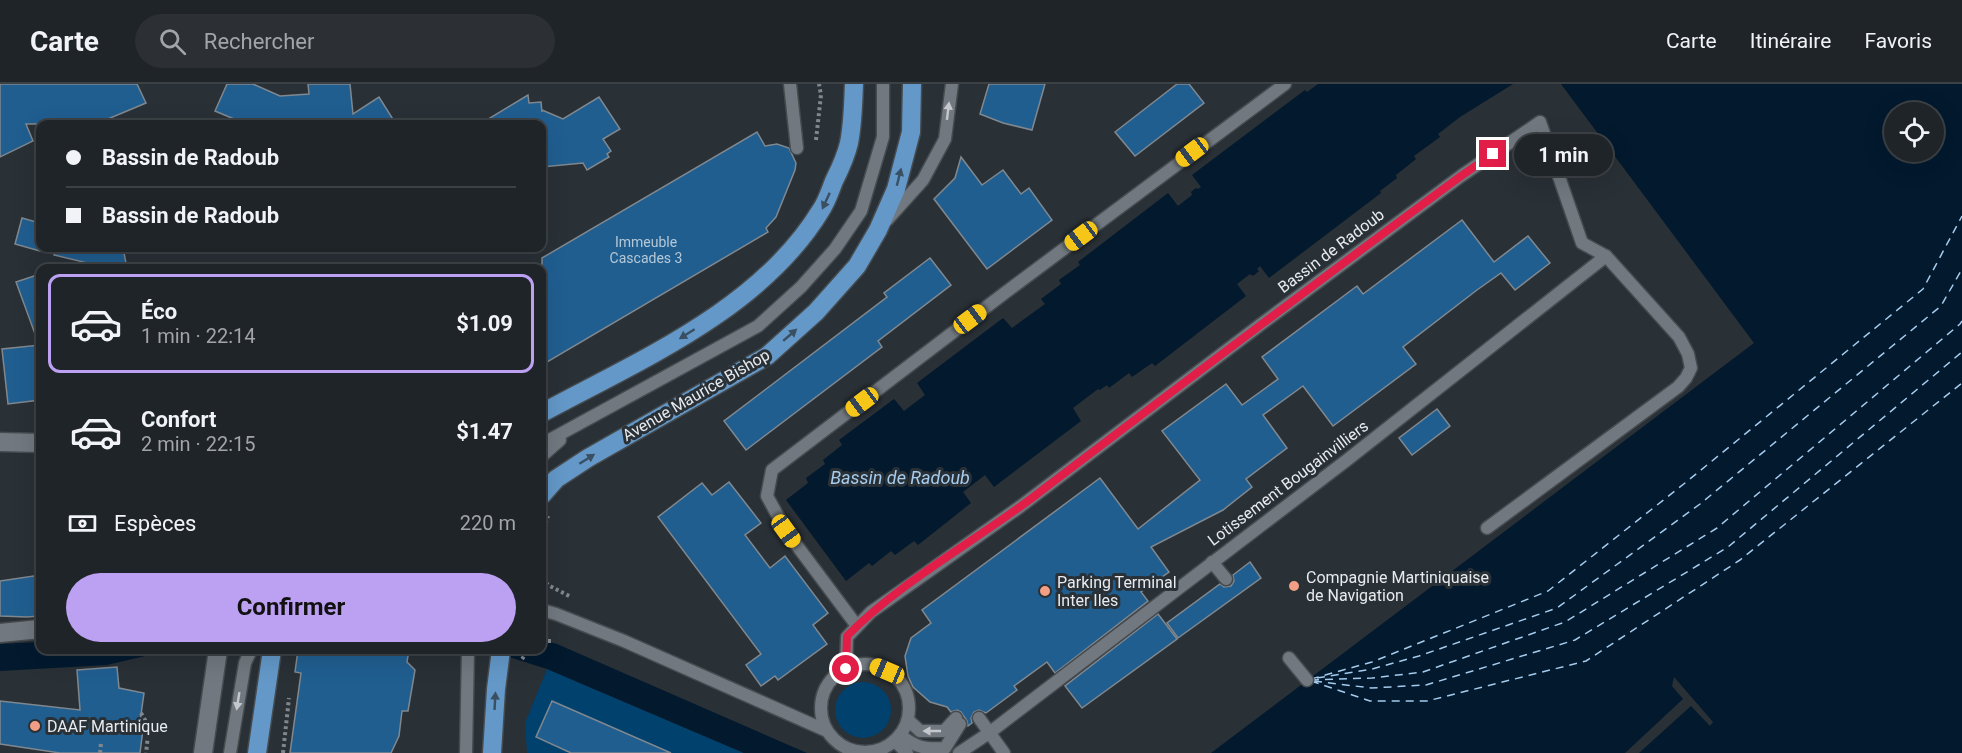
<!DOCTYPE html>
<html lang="fr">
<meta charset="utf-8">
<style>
:root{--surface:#1f2428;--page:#2c3034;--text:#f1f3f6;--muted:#a1a4a8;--line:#3c4145;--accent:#bca0f2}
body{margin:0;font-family:Roboto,sans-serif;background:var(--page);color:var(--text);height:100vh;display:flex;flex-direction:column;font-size:22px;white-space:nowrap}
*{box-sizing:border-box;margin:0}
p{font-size:20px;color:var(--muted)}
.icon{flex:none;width:33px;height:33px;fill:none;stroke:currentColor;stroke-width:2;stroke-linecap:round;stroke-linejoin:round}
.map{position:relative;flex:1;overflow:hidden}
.details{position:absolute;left:36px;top:180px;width:510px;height:390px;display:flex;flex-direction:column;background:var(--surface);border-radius:12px;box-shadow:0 6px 24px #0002,0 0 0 2px var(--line)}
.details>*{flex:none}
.hud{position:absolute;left:36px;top:36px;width:510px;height:132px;border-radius:12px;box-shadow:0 6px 24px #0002,0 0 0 2px var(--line);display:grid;align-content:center;height:132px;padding:0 30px;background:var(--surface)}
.tools{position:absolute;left:1884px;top:18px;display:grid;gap:12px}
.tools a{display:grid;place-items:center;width:60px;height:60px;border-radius:50%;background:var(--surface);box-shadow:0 6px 24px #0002,0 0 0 2px var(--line);font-size:30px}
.end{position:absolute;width:27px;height:27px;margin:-14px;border:8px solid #e11d48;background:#fff;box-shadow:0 0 0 3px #fff}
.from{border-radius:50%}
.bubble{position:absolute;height:42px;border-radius:21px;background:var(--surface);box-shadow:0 6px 24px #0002,0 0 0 2px var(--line);font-size:20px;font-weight:700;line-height:42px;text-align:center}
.car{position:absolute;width:18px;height:36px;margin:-18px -9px;border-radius:8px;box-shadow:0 0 4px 2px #0007;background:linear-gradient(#f5c518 24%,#345 0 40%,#f5c518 0 76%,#345 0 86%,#f5c518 0)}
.hud b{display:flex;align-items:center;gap:21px;height:57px;font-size:22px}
.hud b+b{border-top:2px solid var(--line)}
.hud i{width:15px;height:15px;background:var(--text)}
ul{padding:10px 0 0;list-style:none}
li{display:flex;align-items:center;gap:18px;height:99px;margin:0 12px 9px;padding:0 18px;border:3px solid transparent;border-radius:12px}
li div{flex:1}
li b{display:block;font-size:22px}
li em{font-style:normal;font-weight:700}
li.on{border-color:var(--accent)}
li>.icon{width:54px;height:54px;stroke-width:1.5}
.pay{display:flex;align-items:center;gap:15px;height:66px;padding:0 30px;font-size:22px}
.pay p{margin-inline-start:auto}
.button{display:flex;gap:12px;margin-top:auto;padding:12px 30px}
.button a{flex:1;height:69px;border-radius:36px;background:var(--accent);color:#111;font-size:24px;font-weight:700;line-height:69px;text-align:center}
header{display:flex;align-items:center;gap:36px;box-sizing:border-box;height:84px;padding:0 30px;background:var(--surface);border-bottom:2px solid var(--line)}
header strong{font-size:28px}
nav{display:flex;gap:33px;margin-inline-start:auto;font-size:21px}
.search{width:420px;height:54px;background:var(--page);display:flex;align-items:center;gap:15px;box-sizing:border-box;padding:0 21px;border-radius:33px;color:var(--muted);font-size:22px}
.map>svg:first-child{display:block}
.green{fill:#01416d}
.water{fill:#02192e;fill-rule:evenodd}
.pier{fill:#293036}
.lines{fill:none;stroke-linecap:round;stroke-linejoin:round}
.ferry{stroke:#a5cbed;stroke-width:1.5;stroke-dasharray:8 6;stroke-linecap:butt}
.building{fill:#205e90;stroke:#80888f;stroke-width:1.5}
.lane-casing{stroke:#454b4f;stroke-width:15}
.street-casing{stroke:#454b4f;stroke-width:21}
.secondary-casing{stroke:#454b4f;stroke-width:21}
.primary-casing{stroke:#454b4f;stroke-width:21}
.path{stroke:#81878c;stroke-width:4;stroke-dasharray:3 3;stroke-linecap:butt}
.lane{stroke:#71787f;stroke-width:12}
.street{stroke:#71787f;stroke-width:18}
.secondary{stroke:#71787f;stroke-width:18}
.primary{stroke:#6398c8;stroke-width:18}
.oneway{fill:#c4c8cd}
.oneway2{fill:#3a4f62}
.route{stroke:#e11d48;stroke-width:8}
.poi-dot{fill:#f39f86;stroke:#293036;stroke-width:2}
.labels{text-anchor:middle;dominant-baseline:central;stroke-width:6;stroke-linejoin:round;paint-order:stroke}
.number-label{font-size:14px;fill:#b5c8d7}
.street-label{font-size:16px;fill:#e7ebef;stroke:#293036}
.poi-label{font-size:16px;fill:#e7ebef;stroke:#293036;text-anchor:start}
.water-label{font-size:18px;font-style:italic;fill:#a5cbed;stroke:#293036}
</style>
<header>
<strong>Carte</strong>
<div class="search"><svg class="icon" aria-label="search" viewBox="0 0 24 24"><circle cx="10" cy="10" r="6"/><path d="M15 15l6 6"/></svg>Rechercher</div>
<nav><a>Carte</a><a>Itinéraire</a><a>Favoris</a></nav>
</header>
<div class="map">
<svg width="1962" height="669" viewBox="0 0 1962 669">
<rect width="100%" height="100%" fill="#293036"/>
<!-- green -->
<g class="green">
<path d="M547 585 744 669H527L525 639Z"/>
<circle cx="863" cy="626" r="28"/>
</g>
<!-- water -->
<g class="water">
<path d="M1318 0H1513L1460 33 1438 50 1440 53 1414 72 1416 75 1396 91 1397 94 1380 107 1381 109 1269 194 1260 182 1257 185 1259 187 1253 192 1250 190 1237 200 1246 212 1155 282 1152 279 1132 293 1129 289 1109 304 1107 301 1100 306 1098 305 1073 324 1081 337 994 403 985 391 963 408 971 419 918 461 914 457 895 471 891 467 872 482 869 479 846 497 786 416 808 399 806 394 825 380 823 376 842 361 839 356 894 315 904 327 925 311 917 299 1003 234 1012 244 1045 220 1041 215 1061 200 1059 196 1080 181 1078 178 1168 109 1178 122 1192 111 1191 108 1196 104 1198 105 1201 103 1192 91 1305 6 1307 8Z"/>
<path d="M1561 0H1962V669H1211L1754 259ZM1894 28H1934V68H1894Z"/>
<path d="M542 556 557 560 807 669H744L547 585 486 566H542Z"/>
<path d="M40 558V566H184L162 568 107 581 0 587V560Z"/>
</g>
<!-- pier -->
<path class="pier" d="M1674 593 1713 638 1710 642 1691 622 1639 669H1625L1683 615 1672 602Z"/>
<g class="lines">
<!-- ferry -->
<g class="ferry">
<path d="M1317 594 1372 585 1419 572 1557 524 1700 420 1941 222 1962 185"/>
<path d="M1311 595 1372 578 1548 507 1685 399 1923 205 1962 132"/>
<path d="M1311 596 1372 594 1423 588 1565 538 1717 444 1960 240 1962 237"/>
<path d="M1311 597 1370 617H1427L1586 577 1740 476 1962 299"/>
<path d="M1314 597 1371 604 1426 601 1575 556 1728 463 1962 268"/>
</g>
</g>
<!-- building -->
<g class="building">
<path d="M0 0H137L146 19 96 40H26L33 57 0 73Z"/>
<path d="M227 0H253L280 12 309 10 308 0H350L353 30 379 13 396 40H232L234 35 215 27Z"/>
<path d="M989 0H1045L1032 46 1003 39 980 30Z"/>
<path d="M1177 0H1189L1204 19 1135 72 1115 48Z"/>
<path d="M528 11 529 19 541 18 542 28V26L563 35 599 13 620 45 603 55 611 67 607 70 609 73 587 86 583 79 542 83V40H480Z"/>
<path d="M757 48 765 62 777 60 789 64 796 79 795 86 776 133 766 144 768 148 542 281V174Z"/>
<path d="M961 73 982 101 1003 86 1021 110 1029 104 1052 136 987 185 934 115 955 94Z"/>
<path d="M22 134 40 139V167L15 160Z"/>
<path d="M1462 136 1494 178 1528 152 1550 179 1515 206 1501 189 1477 206 1403 263 1416 280 1333 342 1303 302 1263 331 1287 364 1246 395 1252 403 1223 426 1151 463 1169 488 1141 508 1148 517 1055 589 1047 578 1014 602 1017 606 986 629 979 626 974 628 971 634 972 639 968 642 967 637 961 628 957 626 951 628 947 623 930 618 913 603 908 592 905 572 911 554 931 539 922 526 1100 394 1138 445 1200 396 1162 347 1226 300 1242 321 1278 295 1262 273 1357 202 1363 210Z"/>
<path d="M55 164H123L127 184H108L54 171Z"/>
<path d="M930 174 951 201 878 257 882 263 746 366 724 337 887 213 884 209Z"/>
<path d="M40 190V257L38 258 16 198Z"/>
<path d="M40 261V316L8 320 2 265Z"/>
<path d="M1437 325 1450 342 1412 371 1399 354Z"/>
<path d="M729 398 761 439 745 451 770 484 785 472 828 529 813 541 827 560 778 596 775 592 761 602 746 581 761 570 658 433 702 399 712 411Z"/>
<path d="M1250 478 1261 494 1178 554 1167 539 1220 500 1224 503 1231 502 1234 497 1233 491Z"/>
<path d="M40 491V532L27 533 0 532V497Z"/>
<path d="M1158 530 1177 555 1082 624 1065 602Z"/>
<path d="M298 566H409L407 578 415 586 408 627H402L399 652 391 669H290L301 589 295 588Z"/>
<path d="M117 583 119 604 144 609 139 645H143L140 669H60L0 660V617L80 626 77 586Z"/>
<path d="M552 617 671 669H571L536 653Z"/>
</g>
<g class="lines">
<defs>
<g id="lane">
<path d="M790 0 797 64"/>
<path d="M887 136 923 96 945 55 952 0"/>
<path d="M542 360 758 242 801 203 835 165 861 127 883 53V0"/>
<path d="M542 372 560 356"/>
<path d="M1212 478 1226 495"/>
<path d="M542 526 556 530 624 557 827 647"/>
<path d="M857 542 786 447 767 412 772 386 1006 208 1285 0"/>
<path d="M1289 574 1307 596"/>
<circle cx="865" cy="624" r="44"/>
<path d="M846 585 847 553 871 528 1021 422 1260 241 1461 92 1540 38 1582 159 1606 172 1679 253 1688 270 1691 284 1686 294 1678 303 1487 444"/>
<path d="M979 634 1004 669"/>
<path d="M908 636 920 647H944L956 634"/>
<path d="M900 651C917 664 924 665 945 664L960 640"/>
<path d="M895 657 907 669"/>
<path d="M230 669 245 579 251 566"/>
<path d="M466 669 468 566"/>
<path d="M959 669 989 649 1347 376 1606 172"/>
</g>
<path id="street" d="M0 549 40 545"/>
<g id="secondary">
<path d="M0 358 40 359"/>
<path d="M203 669 218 566"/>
</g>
<g id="primary">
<path d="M542 329C640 276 761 225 821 126 827 117 830 107 834 97 840 85 846 72 849 59 853 39 853 20 854 0"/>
<path d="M542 411 556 395 588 374 767 272 816 228 857 182 878 146 896 105 911 48 912 0"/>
<path d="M257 669 272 566"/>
<path d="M492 669 496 605 501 566"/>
</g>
</defs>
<!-- lane casing -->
<use href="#lane" class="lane-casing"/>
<!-- street casing -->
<use href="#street" class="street-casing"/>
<!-- secondary casing -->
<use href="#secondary" class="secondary-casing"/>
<!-- primary casing -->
<use href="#primary" class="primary-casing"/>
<!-- path -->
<g class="path">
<path d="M816 56 821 11 819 0"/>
<path d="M542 451 548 432"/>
<path d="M542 494 548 501 571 513"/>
<path d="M542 557H552"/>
<path d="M522 575 529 566"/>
<path d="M141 629 149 643 146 669"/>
<path d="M100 669 101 659"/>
<path d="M283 669 289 614"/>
</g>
<!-- lane -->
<use href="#lane" class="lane"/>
<!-- street -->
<use href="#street" class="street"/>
<!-- secondary -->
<use href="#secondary" class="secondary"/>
<!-- primary -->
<use href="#primary" class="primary"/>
</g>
<!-- one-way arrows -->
<defs><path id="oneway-solid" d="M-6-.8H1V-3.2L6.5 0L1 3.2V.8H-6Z" transform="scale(1.5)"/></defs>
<g class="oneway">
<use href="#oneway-solid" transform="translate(948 27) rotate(-83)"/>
<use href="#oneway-solid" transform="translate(238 617) rotate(99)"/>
<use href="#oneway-solid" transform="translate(932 647) rotate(180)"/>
</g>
<g class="oneway2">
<use href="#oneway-solid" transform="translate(899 93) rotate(-76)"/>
<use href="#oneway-solid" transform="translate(826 117) rotate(115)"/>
<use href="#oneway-solid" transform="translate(687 250) rotate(148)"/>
<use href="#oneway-solid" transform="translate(790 251) rotate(-41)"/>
<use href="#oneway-solid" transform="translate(587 375) rotate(-32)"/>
<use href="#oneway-solid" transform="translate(495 617) rotate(-87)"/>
</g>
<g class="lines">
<!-- route -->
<path class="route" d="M846 585 847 552C899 499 972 459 1032 414 1174 306 1317 198 1461 92L1493 70"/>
</g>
<!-- markers -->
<g class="poi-dot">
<circle cx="1294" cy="502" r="6"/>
<circle cx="1045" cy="507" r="6"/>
<circle cx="35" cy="642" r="6"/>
</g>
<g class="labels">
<!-- number labels -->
<g class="number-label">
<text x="646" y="158">Immeuble<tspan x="646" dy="16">Cascades 3</tspan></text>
</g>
<!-- street labels -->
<g class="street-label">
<text transform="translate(1331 167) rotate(-37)">Bassin de Radoub</text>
<text transform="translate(696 311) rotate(-30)">Avenue Maurice Bishop</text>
<text transform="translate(1288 399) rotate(-37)">Lotissement Bougainvilliers</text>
</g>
<!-- poi labels -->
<g class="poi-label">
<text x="1306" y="493">Compagnie Martiniquaise<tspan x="1306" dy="18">de Navigation</tspan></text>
<text x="1057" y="498">Parking Terminal<tspan x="1057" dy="18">Inter Iles</tspan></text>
<text x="47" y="642">DAAF Martinique</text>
</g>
<!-- water labels -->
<g class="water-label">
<text x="900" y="393">Bassin de Radoub</text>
</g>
</g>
</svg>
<div class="tools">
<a><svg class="icon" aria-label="locate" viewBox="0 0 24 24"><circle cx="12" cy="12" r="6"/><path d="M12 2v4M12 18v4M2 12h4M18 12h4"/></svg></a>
</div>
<i class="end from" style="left:846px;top:585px"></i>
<i class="end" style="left:1493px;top:70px"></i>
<div class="bubble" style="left:1514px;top:50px;width:99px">1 min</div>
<i class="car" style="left:1192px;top:68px;rotate:233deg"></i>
<i class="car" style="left:1081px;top:152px;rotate:233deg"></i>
<i class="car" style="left:970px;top:235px;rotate:53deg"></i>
<i class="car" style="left:862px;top:318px;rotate:233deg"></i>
<i class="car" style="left:786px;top:447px;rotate:144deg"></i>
<i class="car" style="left:887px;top:587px;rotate:293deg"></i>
<div class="hud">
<b><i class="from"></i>Bassin de Radoub</b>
<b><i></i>Bassin de Radoub</b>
</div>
<section class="details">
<ul>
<li class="on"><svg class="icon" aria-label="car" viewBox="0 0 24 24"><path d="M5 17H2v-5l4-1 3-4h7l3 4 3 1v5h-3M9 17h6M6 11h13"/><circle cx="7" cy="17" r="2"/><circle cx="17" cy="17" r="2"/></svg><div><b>Éco</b><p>1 min · 22:14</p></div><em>$1.09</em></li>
<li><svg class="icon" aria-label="car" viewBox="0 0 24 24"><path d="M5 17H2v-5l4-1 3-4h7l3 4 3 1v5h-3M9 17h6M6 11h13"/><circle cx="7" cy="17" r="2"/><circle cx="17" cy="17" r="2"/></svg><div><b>Confort</b><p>2 min · 22:15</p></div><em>$1.47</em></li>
</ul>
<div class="pay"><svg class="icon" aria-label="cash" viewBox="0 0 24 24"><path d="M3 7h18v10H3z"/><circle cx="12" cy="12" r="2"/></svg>Espèces<p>220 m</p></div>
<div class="button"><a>Confirmer</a></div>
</section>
</div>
